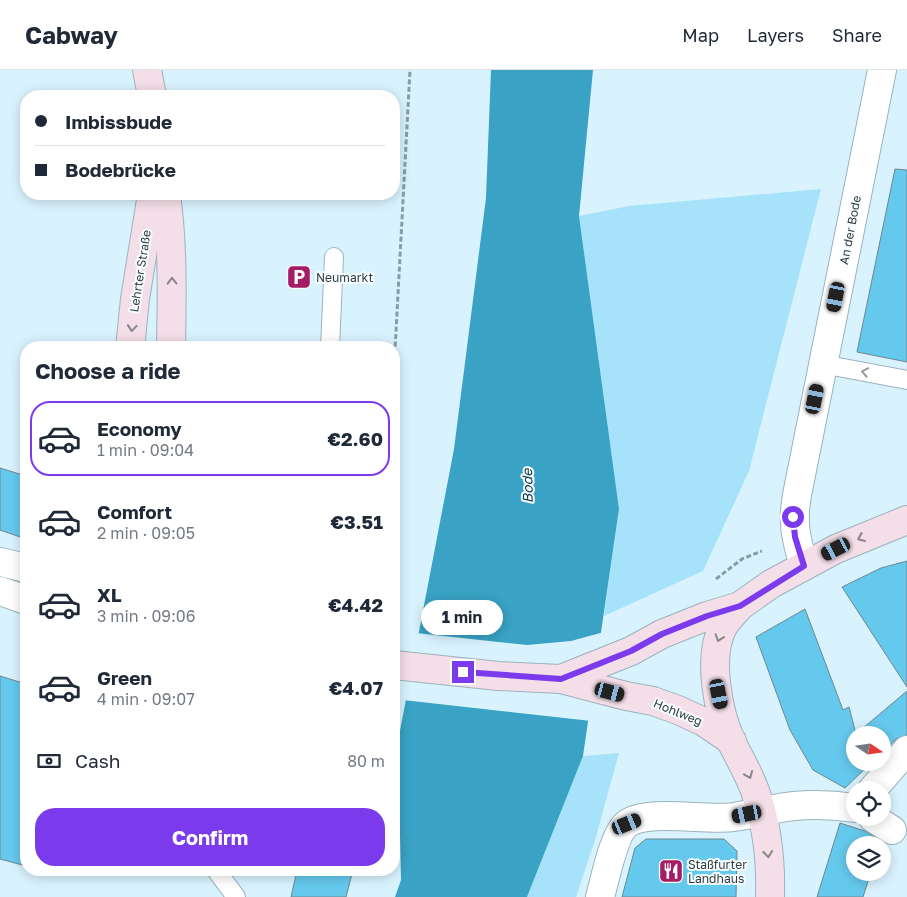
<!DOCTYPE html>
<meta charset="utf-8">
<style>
:root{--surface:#fff;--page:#f2f2f3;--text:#1f2937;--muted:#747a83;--line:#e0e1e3;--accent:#7c3aed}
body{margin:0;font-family:"Golos Text",sans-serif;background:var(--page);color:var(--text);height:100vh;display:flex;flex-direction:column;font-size:19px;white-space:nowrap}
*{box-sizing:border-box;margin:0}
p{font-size:16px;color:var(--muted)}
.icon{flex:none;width:28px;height:28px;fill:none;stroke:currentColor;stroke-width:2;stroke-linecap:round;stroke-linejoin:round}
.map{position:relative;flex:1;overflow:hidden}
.side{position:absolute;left:20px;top:271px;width:380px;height:535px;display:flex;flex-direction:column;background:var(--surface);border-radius:20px;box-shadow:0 2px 12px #0003}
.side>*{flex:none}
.top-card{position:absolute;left:20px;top:20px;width:380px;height:110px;border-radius:20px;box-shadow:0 2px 12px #0003;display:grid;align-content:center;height:110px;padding:0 15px;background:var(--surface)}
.needle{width:32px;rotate:103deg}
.controls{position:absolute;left:846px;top:656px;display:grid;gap:10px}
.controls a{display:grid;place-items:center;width:45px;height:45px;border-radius:50%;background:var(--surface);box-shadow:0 2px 12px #0003;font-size:25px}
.end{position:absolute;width:22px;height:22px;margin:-11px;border:6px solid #7c3aed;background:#fff;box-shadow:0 0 0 2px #fff}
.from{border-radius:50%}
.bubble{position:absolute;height:35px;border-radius:18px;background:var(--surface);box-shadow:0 2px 12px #0003;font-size:16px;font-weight:700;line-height:35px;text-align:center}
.car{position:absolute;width:15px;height:30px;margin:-15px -8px;border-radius:6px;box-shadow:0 0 4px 1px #0007;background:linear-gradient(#222 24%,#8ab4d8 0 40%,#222 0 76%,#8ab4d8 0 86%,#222 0)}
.top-card b{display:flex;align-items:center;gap:18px;height:48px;font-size:19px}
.top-card b+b{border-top:1px solid var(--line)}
.top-card i{width:12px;height:12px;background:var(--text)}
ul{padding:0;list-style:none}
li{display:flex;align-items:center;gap:15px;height:75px;margin:0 10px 8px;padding:0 5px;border:2px solid transparent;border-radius:20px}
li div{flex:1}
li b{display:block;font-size:19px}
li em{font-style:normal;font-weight:700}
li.current{border-color:var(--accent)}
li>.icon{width:45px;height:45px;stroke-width:1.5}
h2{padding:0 15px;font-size:22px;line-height:60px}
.pay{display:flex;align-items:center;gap:12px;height:55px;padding:0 15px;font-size:19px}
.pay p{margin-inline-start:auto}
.cta{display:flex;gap:10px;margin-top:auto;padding:10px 15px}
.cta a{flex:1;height:58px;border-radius:20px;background:var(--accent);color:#fff;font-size:20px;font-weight:700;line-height:58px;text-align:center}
header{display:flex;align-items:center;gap:30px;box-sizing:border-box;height:70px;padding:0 25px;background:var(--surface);border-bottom:1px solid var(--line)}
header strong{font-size:24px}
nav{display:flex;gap:28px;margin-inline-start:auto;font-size:18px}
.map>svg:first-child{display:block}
.green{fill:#a6e3fb}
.water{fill:#39a2c5}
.pier{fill:#d9f3fe}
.building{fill:#65c9ed;stroke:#6e8690}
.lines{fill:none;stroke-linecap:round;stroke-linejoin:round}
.lane-casing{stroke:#9ab3bd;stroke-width:20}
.street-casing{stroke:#9ab3bd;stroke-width:30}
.secondary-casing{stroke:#9ab3bd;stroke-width:30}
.path{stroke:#899ca3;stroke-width:3;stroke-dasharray:5 2.5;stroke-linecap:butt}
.lane{stroke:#fff;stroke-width:18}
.street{stroke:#fff;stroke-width:28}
.secondary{stroke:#f4dee7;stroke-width:28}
.oneway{stroke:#89858b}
.oneway2{stroke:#989ea0}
.route{stroke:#7c3aed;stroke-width:6}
.labels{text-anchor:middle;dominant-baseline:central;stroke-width:4;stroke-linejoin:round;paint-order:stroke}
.street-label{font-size:12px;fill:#323c40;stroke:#f7fdff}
.poi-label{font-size:12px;fill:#323c40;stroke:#f7fdff;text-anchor:start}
.water-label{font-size:14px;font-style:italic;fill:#0b3a49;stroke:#f7fdff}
</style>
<header>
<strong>Cabway</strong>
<nav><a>Map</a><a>Layers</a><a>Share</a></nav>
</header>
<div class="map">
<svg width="907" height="827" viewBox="0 0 907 827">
<rect width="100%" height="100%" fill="#d9f3fe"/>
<!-- green -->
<g class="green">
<path d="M821 119 749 401 703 501 604 546 619 439 579 146 629 136Z"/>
<path d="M619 683 596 767 576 827H527L583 686Z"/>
</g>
<!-- water -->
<path class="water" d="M491 0H593L579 146 619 439 583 686 527 827H395L401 810 398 671 454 379 486 128Z"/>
<!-- pier -->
<path class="pier" d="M604 562 591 651 403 630 416 563 527 575 571 571Z"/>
<!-- building -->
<g class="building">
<path d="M895 99 907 100V292L857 282Z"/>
<path d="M0 398 26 406V469L0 460Z"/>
<path d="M907 491V617L842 517 881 498Z"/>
<path d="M805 539 843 640 849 637 856 664 907 621V665L896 669 882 684V665H855V692H875L873 695 871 693 845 718 813 700 790 660 756 567Z"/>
<path d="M0 606 26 614V796L0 789Z"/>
<path d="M840 753 865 761 881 771 879 775H855V802H871L863 827H817Z"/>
<path d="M646 769H724L737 781 736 827H622L635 778Z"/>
<path d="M297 800H353L346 827H291Z"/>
</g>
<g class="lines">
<defs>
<g id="lane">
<path d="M330 278 334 187"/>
<path d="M822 294 907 310"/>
<path d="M216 800 236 827"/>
</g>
<g id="street">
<path d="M0 492 26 498"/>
<path d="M804 496C796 469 792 453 797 425L882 0"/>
<path d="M0 521 26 530"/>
<path d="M872 720 907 680"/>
<path d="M873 748 892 760"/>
<path d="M600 827C605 810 614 762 628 753 650 739 706 751 734 747 754 744 774 738 794 736 815 734 835 735 855 738"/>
</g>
<g id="secondary">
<path d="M147 0 152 26"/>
<path d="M166 124C173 175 172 226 171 278"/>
<path d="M130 278 135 229 152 124"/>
<path d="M740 536C734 543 727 550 723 557 707 587 718 643 732 673 740 689 749 704 755 721 767 754 771 792 770 827"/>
<path d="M394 595 498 606 561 609 626 626 653 631 678 640 704 652 732 671"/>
<path d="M561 609 631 581 662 564 707 546 740 536 771 514 836 479 907 450"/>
</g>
</defs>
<!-- lane casing -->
<use href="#lane" class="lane-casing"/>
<!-- street casing -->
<use href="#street" class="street-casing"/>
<!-- secondary casing -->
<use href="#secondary" class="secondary-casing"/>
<!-- path -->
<g class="path">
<path d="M394 299 410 0"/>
<path d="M716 509 742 489 762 481"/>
</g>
<!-- lane -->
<use href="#lane" class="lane"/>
<!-- street -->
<use href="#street" class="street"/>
<!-- secondary -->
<use href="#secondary" class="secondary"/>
</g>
<!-- one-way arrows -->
<defs><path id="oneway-chevron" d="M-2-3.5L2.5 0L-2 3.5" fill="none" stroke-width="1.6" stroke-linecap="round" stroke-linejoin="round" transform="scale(1.25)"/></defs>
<g class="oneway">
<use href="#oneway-chevron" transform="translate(172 211) rotate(-91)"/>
<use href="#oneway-chevron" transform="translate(132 258) rotate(95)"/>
<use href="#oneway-chevron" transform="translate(861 468) rotate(157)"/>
<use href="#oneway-chevron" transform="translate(719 568) rotate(109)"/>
<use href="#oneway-chevron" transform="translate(749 705) rotate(68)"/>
<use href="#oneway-chevron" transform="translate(768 784) rotate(84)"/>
</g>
<use class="oneway2" href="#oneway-chevron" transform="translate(865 302) rotate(-169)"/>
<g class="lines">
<!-- route -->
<path class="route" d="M463 602 561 609 631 581 662 564 707 546 740 536 804 496 795 467 793 447"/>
</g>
<!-- icons -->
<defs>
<symbol id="parking-square" viewBox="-11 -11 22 22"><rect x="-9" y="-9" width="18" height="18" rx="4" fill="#a41d67" stroke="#f7fdff"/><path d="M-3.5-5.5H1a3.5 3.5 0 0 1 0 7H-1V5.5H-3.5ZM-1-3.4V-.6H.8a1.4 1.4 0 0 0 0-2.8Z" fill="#fff"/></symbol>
<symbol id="restaurant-square" viewBox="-11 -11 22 22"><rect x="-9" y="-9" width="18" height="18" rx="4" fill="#a41d67" stroke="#f7fdff"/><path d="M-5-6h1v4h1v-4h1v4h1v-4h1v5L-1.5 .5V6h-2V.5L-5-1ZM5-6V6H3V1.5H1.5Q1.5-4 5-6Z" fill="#fff"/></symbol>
</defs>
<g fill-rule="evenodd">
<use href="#parking-square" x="285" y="193" width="28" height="28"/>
<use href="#restaurant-square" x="657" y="787" width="28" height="28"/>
</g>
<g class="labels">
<!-- street labels -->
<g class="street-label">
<text transform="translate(850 160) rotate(-79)">An der Bode</text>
<text transform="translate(140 201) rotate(-81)">Lehrter Straße</text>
<text transform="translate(678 642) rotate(22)">Hohlweg</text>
</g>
<!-- poi labels -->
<g class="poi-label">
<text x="316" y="207">Neumarkt</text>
<text x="688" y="794">Staßfurter<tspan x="688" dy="14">Landhaus</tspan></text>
</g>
<!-- water labels -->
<g class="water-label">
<text transform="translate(527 416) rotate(-91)">Bode</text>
</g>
</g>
</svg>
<div class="controls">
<a><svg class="needle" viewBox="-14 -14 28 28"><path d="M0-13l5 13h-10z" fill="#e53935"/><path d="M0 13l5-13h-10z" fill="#747a83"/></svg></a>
<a><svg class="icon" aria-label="locate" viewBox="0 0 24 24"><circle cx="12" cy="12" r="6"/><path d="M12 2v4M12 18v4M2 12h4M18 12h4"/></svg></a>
<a><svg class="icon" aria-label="layers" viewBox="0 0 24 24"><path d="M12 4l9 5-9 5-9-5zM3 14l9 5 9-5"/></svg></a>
</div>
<i class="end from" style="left:793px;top:447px"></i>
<i class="end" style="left:463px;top:602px"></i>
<div class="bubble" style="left:421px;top:530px;width:82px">1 min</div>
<i class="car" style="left:836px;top:227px;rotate:191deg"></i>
<i class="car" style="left:815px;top:329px;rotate:11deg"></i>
<i class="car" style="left:836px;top:479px;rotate:243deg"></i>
<i class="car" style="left:610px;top:622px;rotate:105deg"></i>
<i class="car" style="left:719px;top:624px;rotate:169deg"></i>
<i class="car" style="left:747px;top:744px;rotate:258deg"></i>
<i class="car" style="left:627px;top:754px;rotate:68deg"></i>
<div class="top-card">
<b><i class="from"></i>Imbissbude</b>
<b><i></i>Bodebrücke</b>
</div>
<section class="side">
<h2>Choose a ride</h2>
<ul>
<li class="current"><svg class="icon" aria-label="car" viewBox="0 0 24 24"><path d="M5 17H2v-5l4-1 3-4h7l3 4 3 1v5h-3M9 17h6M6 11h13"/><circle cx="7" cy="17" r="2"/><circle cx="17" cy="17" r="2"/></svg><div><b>Economy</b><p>1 min · 09:04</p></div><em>€2.60</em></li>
<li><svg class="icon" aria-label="car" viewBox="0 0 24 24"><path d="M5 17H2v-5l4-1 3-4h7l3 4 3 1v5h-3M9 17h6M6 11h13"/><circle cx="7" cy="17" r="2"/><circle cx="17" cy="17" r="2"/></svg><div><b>Comfort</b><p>2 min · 09:05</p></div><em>€3.51</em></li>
<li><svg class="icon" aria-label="car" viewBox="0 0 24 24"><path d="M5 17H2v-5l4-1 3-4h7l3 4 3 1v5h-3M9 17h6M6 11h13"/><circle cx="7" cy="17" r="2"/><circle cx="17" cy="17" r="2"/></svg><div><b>XL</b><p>3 min · 09:06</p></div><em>€4.42</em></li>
<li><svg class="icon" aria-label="car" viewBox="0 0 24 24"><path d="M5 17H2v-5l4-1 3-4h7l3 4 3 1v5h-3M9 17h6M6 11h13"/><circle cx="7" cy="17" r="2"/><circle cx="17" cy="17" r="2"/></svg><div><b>Green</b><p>4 min · 09:07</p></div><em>€4.07</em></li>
</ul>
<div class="pay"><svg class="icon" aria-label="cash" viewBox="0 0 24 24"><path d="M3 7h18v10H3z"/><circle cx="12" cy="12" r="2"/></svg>Cash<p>80 m</p></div>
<div class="cta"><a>Confirm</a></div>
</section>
</div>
